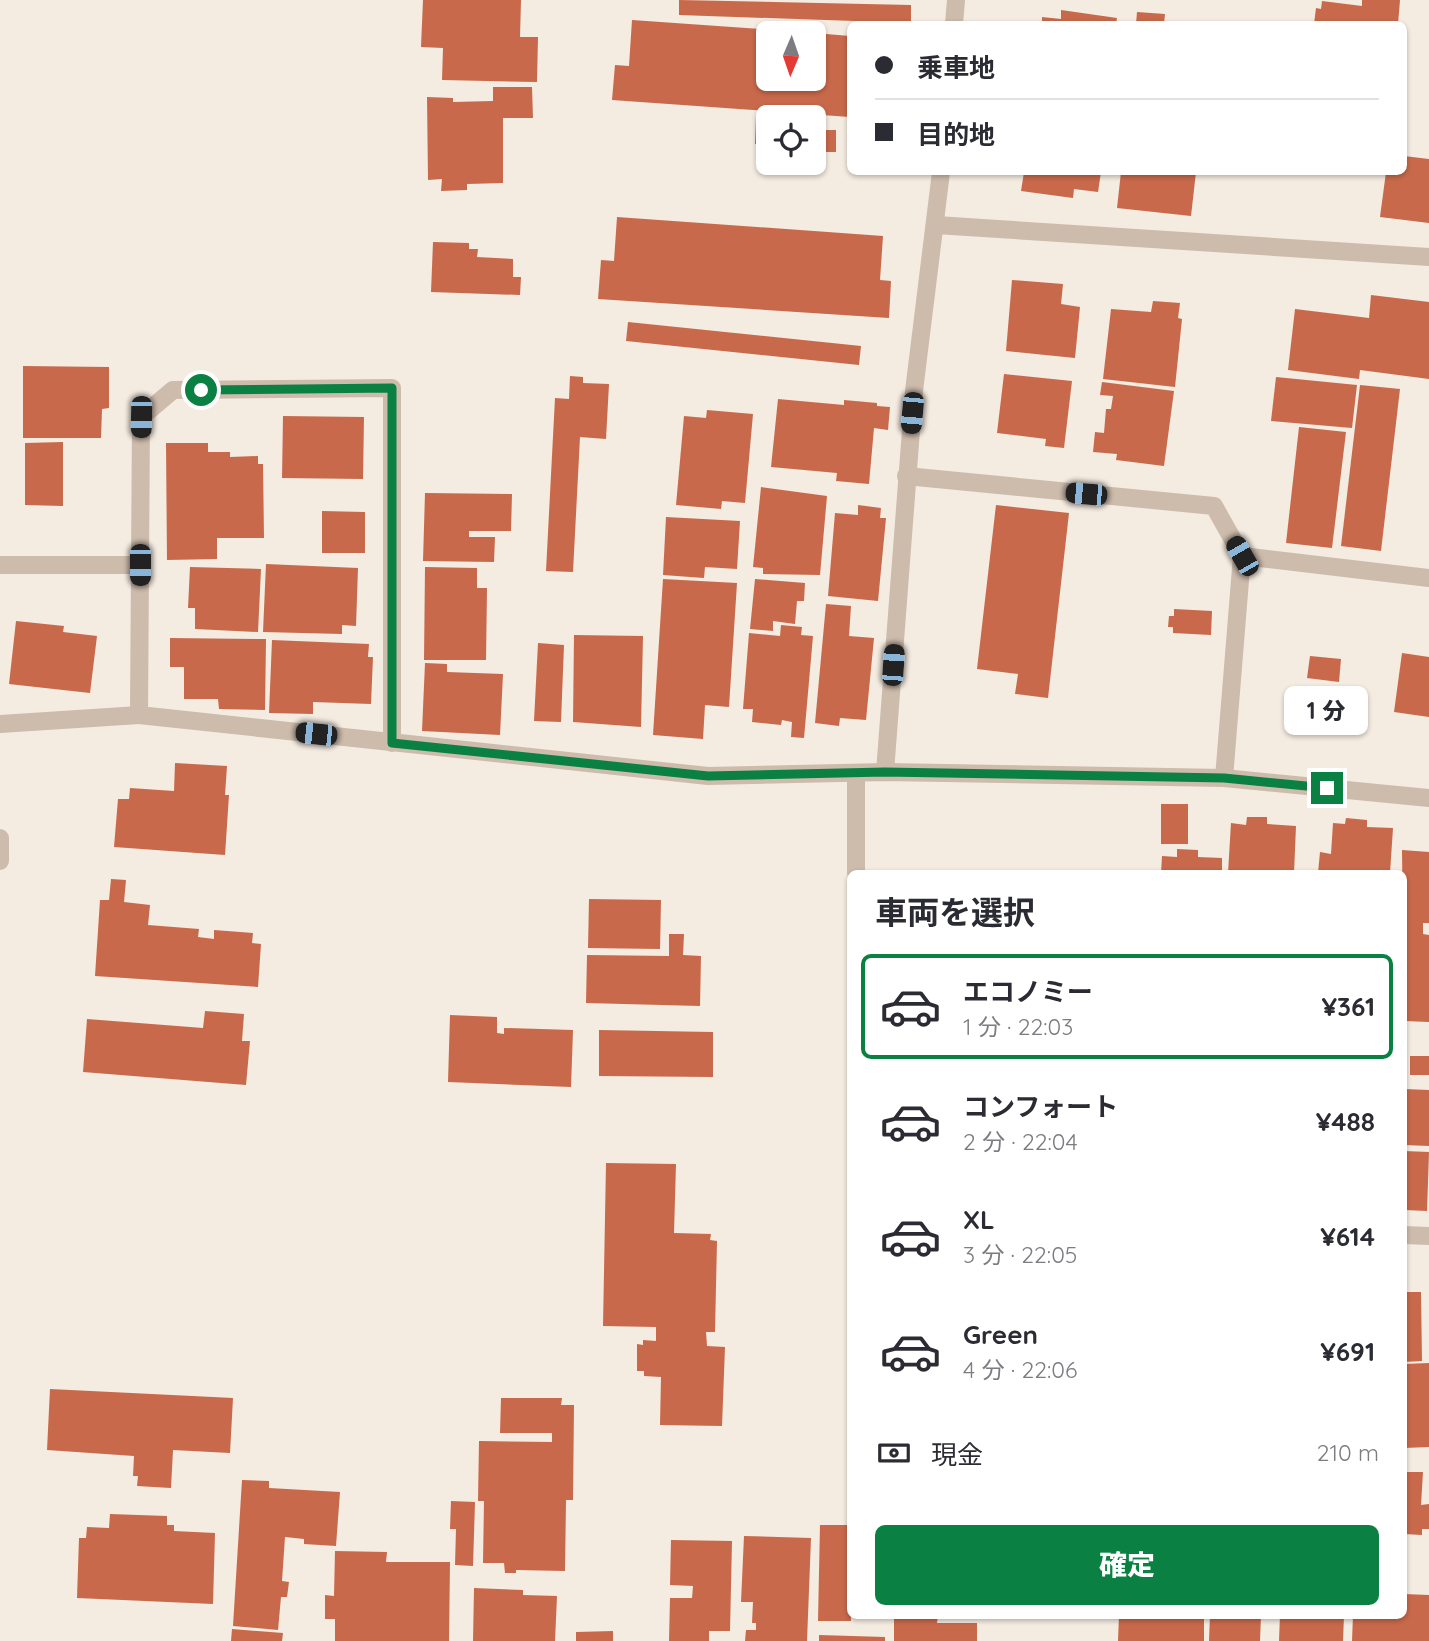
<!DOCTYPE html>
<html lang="ja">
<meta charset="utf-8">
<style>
:root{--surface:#fff;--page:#f2f2f3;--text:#2b2b33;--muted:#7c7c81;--line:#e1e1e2;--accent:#0b8043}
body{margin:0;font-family:Quicksand,"Noto Sans JP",sans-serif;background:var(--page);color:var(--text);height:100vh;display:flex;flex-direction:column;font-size:26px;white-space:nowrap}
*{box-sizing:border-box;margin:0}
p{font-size:23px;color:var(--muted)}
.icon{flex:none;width:38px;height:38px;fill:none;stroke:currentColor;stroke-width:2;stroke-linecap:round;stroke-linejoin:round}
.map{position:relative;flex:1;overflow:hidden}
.sheet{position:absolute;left:847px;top:870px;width:560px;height:749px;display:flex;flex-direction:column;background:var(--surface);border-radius:10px;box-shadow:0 2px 5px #0004}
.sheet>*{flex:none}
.hud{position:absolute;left:847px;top:21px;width:560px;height:154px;border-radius:10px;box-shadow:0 2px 5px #0004;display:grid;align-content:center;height:154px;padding:0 28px;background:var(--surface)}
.needle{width:46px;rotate:182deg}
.tools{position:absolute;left:756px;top:21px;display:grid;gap:14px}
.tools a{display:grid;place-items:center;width:70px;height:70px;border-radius:10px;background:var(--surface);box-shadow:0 2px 5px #0004;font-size:35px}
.end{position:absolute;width:32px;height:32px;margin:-16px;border:9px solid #0b8043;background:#fff;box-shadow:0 0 0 4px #fff}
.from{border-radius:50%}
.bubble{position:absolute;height:49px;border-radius:10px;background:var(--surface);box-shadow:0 2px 5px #0004;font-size:23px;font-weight:800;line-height:49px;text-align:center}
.car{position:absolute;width:21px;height:42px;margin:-21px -10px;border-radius:9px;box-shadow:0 0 5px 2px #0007;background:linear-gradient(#222 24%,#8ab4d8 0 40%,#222 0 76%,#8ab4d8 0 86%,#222 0)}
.hud b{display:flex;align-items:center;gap:24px;height:66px;font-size:26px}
.hud b+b{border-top:2px solid var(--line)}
.hud i{width:18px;height:18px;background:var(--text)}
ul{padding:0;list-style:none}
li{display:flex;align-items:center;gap:21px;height:105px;margin:0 14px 10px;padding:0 14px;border:4px solid transparent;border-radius:10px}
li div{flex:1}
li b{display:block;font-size:26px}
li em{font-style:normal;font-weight:800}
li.active{border-color:var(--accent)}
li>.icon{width:63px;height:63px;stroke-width:1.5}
h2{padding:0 28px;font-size:32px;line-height:84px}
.pay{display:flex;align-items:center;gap:18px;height:77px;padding:0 28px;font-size:26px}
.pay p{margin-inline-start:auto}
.action{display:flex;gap:14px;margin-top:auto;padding:14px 28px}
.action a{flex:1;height:80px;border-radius:10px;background:var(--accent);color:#fff;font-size:28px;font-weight:800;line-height:80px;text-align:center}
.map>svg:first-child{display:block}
.building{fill:#c8694b}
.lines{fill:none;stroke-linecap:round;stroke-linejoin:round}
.service{stroke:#cdbbac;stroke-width:18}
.minor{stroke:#cdbbac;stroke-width:18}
.route{stroke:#0b8043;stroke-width:9}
</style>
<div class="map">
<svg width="1429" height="1641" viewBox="0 0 1429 1641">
<rect width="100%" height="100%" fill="#f4ebe1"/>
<!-- building -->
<g class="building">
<path d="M423 0H521L520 37H538L537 82 442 80 443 48 421 47Z"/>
<path d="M679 0 911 5V23L679 15Z"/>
<path d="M1362 0H1400L1398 24H1314L1316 8 1321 9 1322 1 1362 6Z"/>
<path d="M1061 10 1117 18 1116 24H1042V17L1061 19Z"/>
<path d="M1137 12 1165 14 1164 24H1136Z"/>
<path d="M632 20 790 31 768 33V79H814V33L850 36V117L612 100 615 65 629 66Z"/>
<path d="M493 87H532L533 118H503V183L467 184V190L441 191 442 179 428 180 427 97 453 98V102L493 101Z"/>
<path d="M756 116 768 117V144H755Z"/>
<rect x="814" y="130" width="22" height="22"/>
<path d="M1404 156 1429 159V223L1380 217 1386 172H1404Z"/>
<path d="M1024 172H1101L1098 192 1074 189 1073 198 1021 191Z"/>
<path d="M1121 172H1196L1191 216 1117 208Z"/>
<path d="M617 217 883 236 880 280 891 281 889 318 598 299 601 260 614 261Z"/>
<path d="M433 242 469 243V249H478L477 257 513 259V277H521L520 295 431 292Z"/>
<path d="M1012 280 1063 284 1061 304 1080 307 1075 358 1006 351Z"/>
<path d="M1371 295 1429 302V379L1360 370 1359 379 1288 370 1295 309 1369 318Z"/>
<path d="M1153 301 1180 303 1178 318 1182 319 1175 387 1103 379 1111 309 1151 312Z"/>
<path d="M628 322 861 346 859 365 626 341Z"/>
<path d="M23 366 109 367V408L102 409 101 438H23Z"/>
<path d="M1004 374 1072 381 1064 448 1045 446 1046 439 997 433Z"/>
<path d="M570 376 583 377V383L609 384 606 439 580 437 573 572 546 571 555 398 569 399Z"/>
<path d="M1276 377 1357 385 1352 428 1271 421Z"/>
<path d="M1102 382 1174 391 1164 466 1116 460 1117 454 1093 452 1095 432 1104 433 1106 409H1111L1113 396 1100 395Z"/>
<path d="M1360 385 1400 389 1381 551 1341 546Z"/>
<path d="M778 399 844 405V400L877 403V406L890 407 888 430 874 428 869 484 836 481 837 473 771 467Z"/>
<path d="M707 410 753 414 745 503 722 501 721 509 676 505 684 416 706 418Z"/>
<path d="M283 416 364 417 363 479 282 478Z"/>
<path d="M1299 427 1346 432 1332 548 1286 543Z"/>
<path d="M63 442V506L25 505V443Z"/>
<path d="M166 443H208V452H230V457L258 456V464H263L264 538H217V559L167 560Z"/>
<path d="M761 487 827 496 820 575 763 574V568L753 567Z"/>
<path d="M425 493 512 494 511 531H469V537H495L494 562 423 561Z"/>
<path d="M858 505 881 508 880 518H886L878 601 828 596 835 513 858 515Z"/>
<path d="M996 505 1069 513 1048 698 1015 694 1018 674 977 669Z"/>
<path d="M322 511 365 512V553H322Z"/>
<path d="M666 517 740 521 737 569 705 567 704 578 663 575Z"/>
<path d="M266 564 358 568 356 626 342 625V634L263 632Z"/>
<path d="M190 567 261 569 258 632 195 629V608H188Z"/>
<path d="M425 567 477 568V588H487L486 660H424Z"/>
<path d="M663 579 737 583 729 707 705 705 703 739 653 735Z"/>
<path d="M755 579 805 583 804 601H797L795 624 773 621V631L750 629Z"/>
<path d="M826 604 851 606 849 636 874 638 866 720 840 718 839 726 815 723Z"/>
<path d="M1174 609 1212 611 1211 635 1173 633V627H1168L1169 616H1174Z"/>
<path d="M16 621 64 626 63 632 97 636 90 693 9 684Z"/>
<path d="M781 625 802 627 801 635 813 636 804 738 791 737 792 722 782 720 781 725 752 722 753 709H743L749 633 780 636Z"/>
<path d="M574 635 643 636 641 727 573 722Z"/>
<path d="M170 638 266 639 265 710 219 709 218 699H184V667H170Z"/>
<path d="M272 640 369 644 368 657H373L371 704 313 702V714L269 713Z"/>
<path d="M538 643 564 645 561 722 534 721Z"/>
<path d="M1402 653 1429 657V717L1394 712Z"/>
<path d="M1310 656 1341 659 1339 682 1307 678Z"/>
<path d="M425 663 447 664V672L503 674 500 735 422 731Z"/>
<path d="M175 763 227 766 225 795H229L225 855 114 847 118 799H129L130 788 174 791Z"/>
<rect x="1161" y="804" width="27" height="40"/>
<path d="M1247 817H1267V824L1296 826 1294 873H1228L1231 823 1246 825Z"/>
<path d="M1346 818 1367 820V827L1393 828 1390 873H1318L1320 852 1331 854 1333 823 1345 824Z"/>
<path d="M1177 849 1198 850V857L1222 858V873H1161L1162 856 1177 857Z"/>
<path d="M1402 850 1429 852V923H1423V934L1429 935V1022L1404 1021Z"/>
<path d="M111 879 126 880 124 902 150 905 148 925 199 929 198 937 214 939V930L253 933 252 943 261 944 258 987 95 976 100 900H109Z"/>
<path d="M589 899 661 900 660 949 588 948Z"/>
<path d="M669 934H684L683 955 701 956 700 1006 586 1003 587 955 669 956Z"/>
<path d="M205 1011 244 1014 242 1041H250L246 1085 83 1072 87 1019 203 1028Z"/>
<path d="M450 1015 497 1017V1033L504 1034V1028L573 1030 571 1087 448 1082Z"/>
<path d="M599 1030 713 1032V1077L599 1076Z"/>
<rect x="1410" y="1056" width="19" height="19"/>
<path d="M1404 1089 1429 1090V1146L1404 1145Z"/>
<path d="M1404 1151 1429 1152 1427 1211 1404 1210Z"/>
<path d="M606 1163 676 1164 674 1233 711 1234 710 1240 717 1241 715 1332H706L707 1346 725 1347 722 1426 660 1425 661 1377 644 1376V1371H637V1344L643 1345V1340L656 1341V1327L603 1326Z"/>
<path d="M1404 1292H1421L1422 1361 1404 1362Z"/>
<path d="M1429 1363V1447L1404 1448V1364Z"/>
<path d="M50 1389 233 1398 230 1453 173 1450 171 1488 137 1486 138 1476H133L134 1456 47 1450Z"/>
<path d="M501 1398H562L561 1405H574L573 1500H566L565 1571 516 1570V1573H505L504 1563H483L484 1501H478L479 1441 552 1442V1433H500Z"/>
<path d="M1404 1472H1423L1421 1505 1429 1504V1529H1422V1535L1404 1534Z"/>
<path d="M242 1480 269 1481V1488L340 1492 336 1546 304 1544V1539L285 1537 282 1581 289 1582 287 1597H281L278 1630 233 1626Z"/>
<path d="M451 1501 475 1502 473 1566 455 1565 456 1529H450Z"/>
<path d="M110 1514 167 1516V1525H174V1531L215 1533 213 1604 77 1598 79 1538H86L87 1527 109 1528Z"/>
<path d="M820 1525H850L851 1621H818Z"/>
<path d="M744 1536 811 1538 807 1641H745L746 1630H756V1623H752L753 1602H741Z"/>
<path d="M671 1540 732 1541 730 1631H709V1641H669L670 1598H692L693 1586 670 1585Z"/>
<path d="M335 1551 387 1552 386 1562H450L449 1641H335V1619H325V1595L334 1596Z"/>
<path d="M474 1588 523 1590V1595L557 1596 555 1641H473Z"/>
<path d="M1404 1594 1429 1595V1641H1352L1353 1615H1404Z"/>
<path d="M894 1615H938L937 1623H977V1641H894Z"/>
<path d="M1119 1615H1204V1641H1118Z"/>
<path d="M1210 1615H1261L1260 1641H1209Z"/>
<path d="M1280 1615H1344L1343 1641H1279Z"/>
<path d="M232 1629 283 1633 282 1641H231Z"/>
<path d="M613 1631V1641H576V1632Z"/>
<path d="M819 1635 885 1637V1641H819Z"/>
</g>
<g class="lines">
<!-- service -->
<g class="service">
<path d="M0 565H140"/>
<path d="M0 724 139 715"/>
<path d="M0 838V861"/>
</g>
<!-- minor -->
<g class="minor">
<path d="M954 24 956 0"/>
<path d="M936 225 1429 257"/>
<path d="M906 476 1214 506 1242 556"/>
<path d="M392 743V388L173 390 141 417 139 715 708 776 885 772 1224 778 1429 798"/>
<path d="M885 772 914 391 941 172"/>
<path d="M856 773V873"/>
<path d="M1224 778 1242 556 1429 578"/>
<path d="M1404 1235 1429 1236"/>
</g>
</g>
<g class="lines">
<!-- route -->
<path class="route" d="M201 390 392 388V743L708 776 885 772 1224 778 1327 788"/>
</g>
</svg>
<div class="tools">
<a><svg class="needle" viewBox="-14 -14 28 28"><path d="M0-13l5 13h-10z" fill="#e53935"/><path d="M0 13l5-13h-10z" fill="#7c7c81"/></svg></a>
<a><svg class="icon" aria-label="locate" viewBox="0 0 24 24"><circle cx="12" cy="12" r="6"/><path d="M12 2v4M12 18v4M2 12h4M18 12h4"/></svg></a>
</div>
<i class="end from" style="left:201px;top:390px"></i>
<i class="end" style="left:1327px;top:788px"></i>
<div class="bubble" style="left:1284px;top:686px;width:84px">1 分</div>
<i class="car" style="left:912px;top:413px;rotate:185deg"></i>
<i class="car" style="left:141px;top:417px;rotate:181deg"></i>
<i class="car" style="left:1086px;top:494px;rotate:275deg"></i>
<i class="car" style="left:1242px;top:556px;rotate:330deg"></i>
<i class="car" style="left:140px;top:565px;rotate:180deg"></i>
<i class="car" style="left:893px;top:665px;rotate:4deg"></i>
<i class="car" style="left:316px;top:734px;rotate:276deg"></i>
<div class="hud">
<b><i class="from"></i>乗車地</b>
<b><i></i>目的地</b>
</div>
<section class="sheet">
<h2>車両を選択</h2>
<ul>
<li class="active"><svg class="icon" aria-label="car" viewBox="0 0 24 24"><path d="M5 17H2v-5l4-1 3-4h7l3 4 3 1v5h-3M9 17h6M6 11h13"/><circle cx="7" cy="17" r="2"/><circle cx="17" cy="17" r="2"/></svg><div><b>エコノミー</b><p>1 分 · 22:03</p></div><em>¥361</em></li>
<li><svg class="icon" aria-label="car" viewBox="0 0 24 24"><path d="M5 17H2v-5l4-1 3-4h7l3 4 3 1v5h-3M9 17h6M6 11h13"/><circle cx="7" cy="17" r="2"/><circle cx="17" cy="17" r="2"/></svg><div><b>コンフォート</b><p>2 分 · 22:04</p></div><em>¥488</em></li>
<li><svg class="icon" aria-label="car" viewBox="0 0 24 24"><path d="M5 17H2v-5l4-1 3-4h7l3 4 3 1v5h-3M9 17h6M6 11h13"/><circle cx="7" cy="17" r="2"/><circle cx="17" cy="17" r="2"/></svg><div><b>XL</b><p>3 分 · 22:05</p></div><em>¥614</em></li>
<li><svg class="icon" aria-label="car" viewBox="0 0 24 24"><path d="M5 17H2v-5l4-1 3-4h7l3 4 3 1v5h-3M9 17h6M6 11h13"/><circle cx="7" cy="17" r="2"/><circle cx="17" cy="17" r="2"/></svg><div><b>Green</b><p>4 分 · 22:06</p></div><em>¥691</em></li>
</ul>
<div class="pay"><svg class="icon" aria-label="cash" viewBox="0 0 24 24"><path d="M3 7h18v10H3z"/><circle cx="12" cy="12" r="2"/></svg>現金<p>210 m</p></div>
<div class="action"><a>確定</a></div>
</section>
</div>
